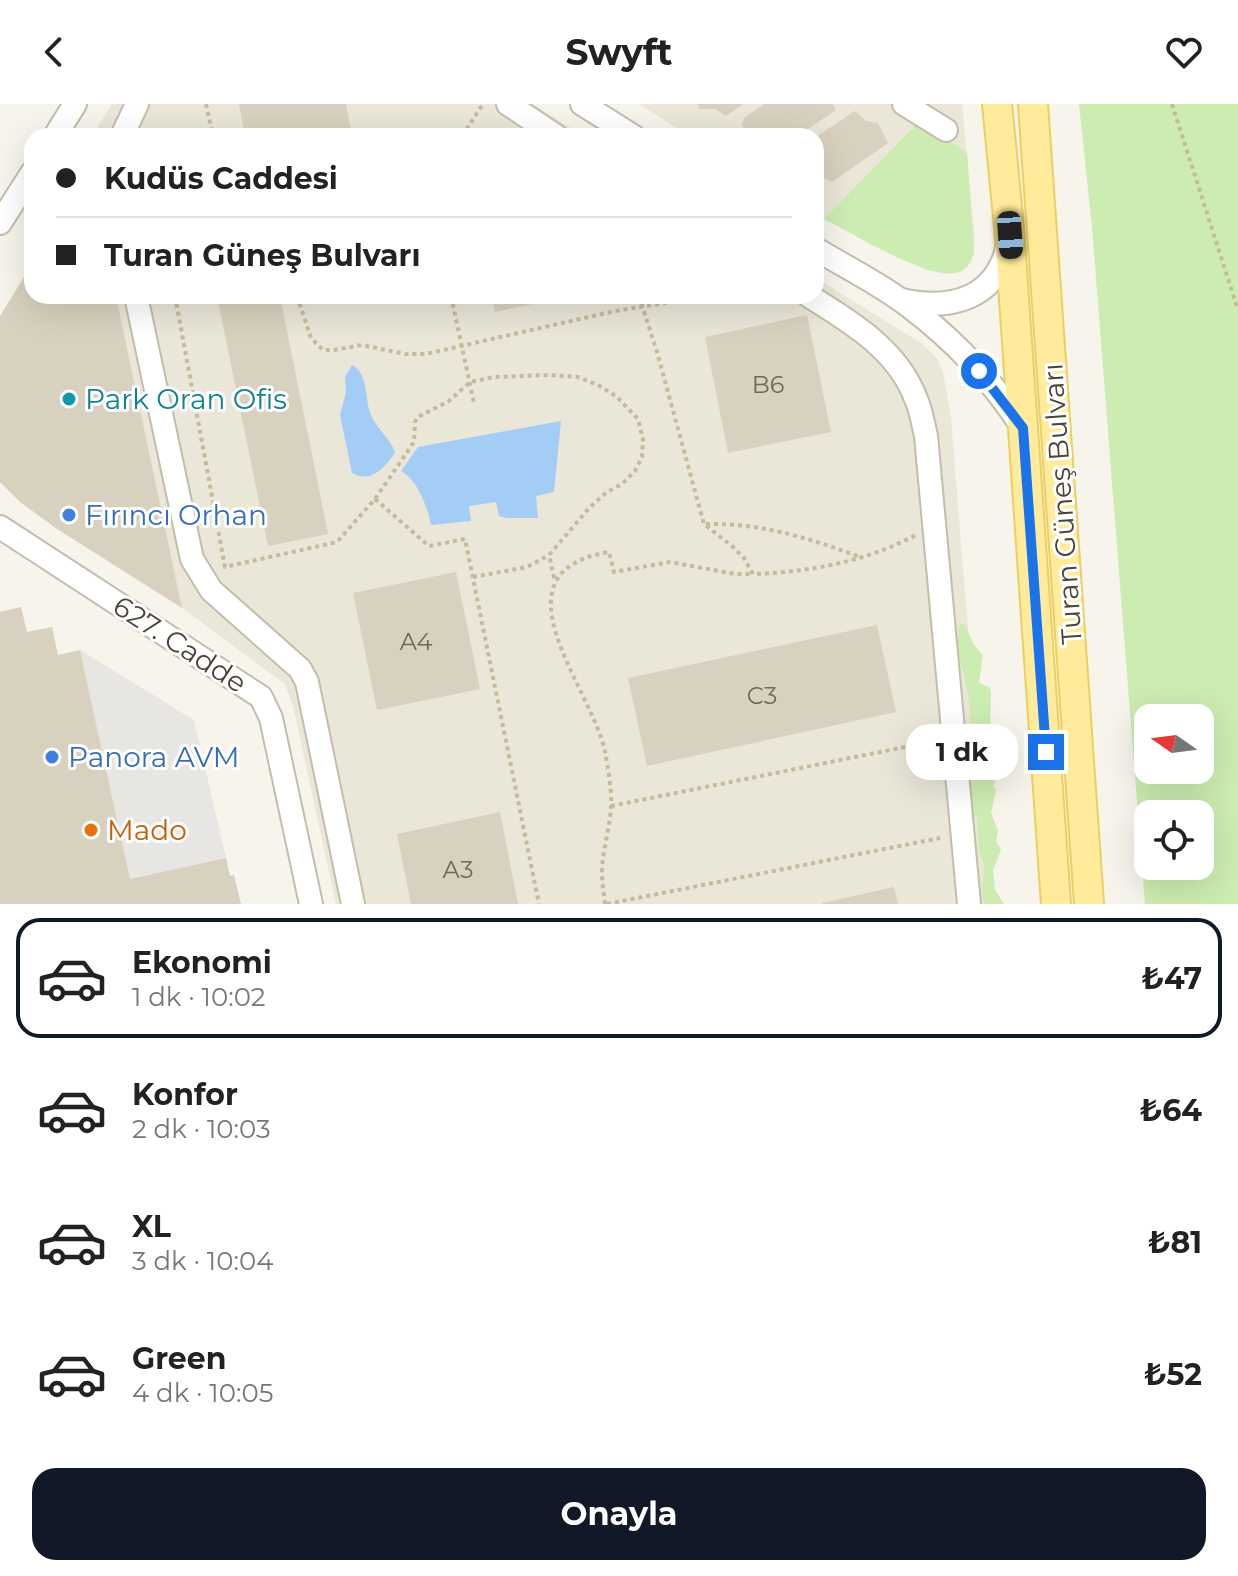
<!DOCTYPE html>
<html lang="tr">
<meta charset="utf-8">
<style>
:root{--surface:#fff;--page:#f2f2f2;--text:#222;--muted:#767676;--line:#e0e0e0;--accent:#111827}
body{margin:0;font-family:Montserrat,sans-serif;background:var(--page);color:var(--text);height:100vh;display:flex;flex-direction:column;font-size:30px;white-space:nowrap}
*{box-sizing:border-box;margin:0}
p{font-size:26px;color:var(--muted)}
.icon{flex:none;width:44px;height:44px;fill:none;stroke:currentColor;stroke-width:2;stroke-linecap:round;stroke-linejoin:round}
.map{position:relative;height:800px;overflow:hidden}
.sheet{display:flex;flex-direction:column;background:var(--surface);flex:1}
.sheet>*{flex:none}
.hud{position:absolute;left:24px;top:24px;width:800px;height:176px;border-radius:24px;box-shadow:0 8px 32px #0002;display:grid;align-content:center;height:176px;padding:0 32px;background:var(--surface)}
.needle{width:52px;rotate:284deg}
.controls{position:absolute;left:1134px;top:600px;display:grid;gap:16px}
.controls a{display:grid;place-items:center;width:80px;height:80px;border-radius:16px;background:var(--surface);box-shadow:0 8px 32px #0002;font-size:40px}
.end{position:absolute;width:36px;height:36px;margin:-18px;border:10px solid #1a73e8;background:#fff;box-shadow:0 0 0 4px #fff}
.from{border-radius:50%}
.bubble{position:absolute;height:56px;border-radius:24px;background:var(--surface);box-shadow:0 8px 32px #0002;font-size:26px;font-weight:700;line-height:56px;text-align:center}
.car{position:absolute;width:24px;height:48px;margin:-24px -12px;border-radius:10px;box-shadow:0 0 6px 2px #0007;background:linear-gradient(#222 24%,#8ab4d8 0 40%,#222 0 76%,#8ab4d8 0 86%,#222 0)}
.hud b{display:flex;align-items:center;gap:28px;height:76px;font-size:30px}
.hud b+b{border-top:2px solid var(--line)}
.hud i{width:20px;height:20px;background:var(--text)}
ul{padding:14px 0 0;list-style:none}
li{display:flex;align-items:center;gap:24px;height:120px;margin:0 16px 12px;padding:0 16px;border:4px solid transparent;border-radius:24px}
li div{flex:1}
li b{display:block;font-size:30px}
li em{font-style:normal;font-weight:700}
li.active{border-color:var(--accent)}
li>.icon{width:72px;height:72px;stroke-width:1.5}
.cta{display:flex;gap:16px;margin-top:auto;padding:16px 32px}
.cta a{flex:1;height:92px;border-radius:24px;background:var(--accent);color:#fff;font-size:32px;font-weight:700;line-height:92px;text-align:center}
header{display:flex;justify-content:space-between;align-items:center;height:104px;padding:0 32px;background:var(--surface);font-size:36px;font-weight:700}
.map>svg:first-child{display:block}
.residential{fill:#eae6d8}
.green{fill:#cdecb1;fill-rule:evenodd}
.parking{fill:#e8e6e2}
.water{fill:#a4cdf6}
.building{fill:#d9d1bf}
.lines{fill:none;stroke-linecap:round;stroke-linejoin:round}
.minor-casing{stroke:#c3bdac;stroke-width:26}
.major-casing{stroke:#eccf63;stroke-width:32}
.path{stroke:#c5ba9c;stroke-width:4;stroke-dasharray:4 4;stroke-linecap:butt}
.minor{stroke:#fff;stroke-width:22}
.major{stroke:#ffeb9b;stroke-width:28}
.route{stroke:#1a73e8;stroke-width:10}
.culture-dot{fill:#0f9aa8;stroke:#fff;stroke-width:3}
.shop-dot{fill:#3f7fe0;stroke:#fff;stroke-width:3}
.food-dot{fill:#e8710a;stroke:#fff;stroke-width:3}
.labels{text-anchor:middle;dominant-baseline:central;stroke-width:6;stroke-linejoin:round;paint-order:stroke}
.number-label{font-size:24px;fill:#6e685a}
.culture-label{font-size:28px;fill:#0d838f;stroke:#fff;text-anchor:start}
.street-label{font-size:28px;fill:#4b4538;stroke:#fff}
.shop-label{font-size:28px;fill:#366cbe;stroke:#fff;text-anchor:start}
.food-label{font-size:28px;fill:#c56008;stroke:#fff;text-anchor:start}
</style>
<header><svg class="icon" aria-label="back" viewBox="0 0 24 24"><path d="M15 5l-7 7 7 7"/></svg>Swyft<svg class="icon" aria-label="heart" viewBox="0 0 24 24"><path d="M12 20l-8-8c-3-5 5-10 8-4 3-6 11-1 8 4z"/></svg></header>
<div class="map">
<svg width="1238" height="800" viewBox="0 0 1238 800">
<rect width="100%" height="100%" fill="#f6f4eb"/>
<!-- residential -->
<g class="residential">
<path d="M112 0H533L583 32H92Z"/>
<path d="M639 0H962L975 138 971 159 960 168 946 170 926 166 816 110V32H689Z"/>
<path d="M816 174 921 239 937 254 943 268 951 314 990 800H336L293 602 285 580 182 504 116 192H816Z"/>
</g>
<!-- green -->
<g class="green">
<path d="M1079 0H1238V800H1145L1092 123ZM1200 614V666H1148V614ZM1200 710V762H1148V710Z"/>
<path d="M920 17 967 49 974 149C971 158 967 165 959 168 931 178 852 129 824 115Z"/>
<path d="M960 520H964L974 541 983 551 979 579 989 583 991 587 990 632 994 637 991 647 996 652V660L992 664 996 676 993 682 996 686 991 709 998 727 996 737 1001 746 993 766 995 786 1004 800H986L982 794 984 759 979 748 977 713 972 711C969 699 967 683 974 672 971 644 972 603 965 576 961 558 954 539 960 520Z"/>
</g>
<!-- parking -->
<path class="parking" d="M80 546 194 616 226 754 130 775Z"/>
<!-- water -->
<g class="water">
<path d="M352 261C368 269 365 293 370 309 375 323 389 333 395 348 386 363 371 380 352 369L340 311 346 288 345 273Z"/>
<path d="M561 317 554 388 536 392 538 414H507L499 412 496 398 469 402 471 417 431 421C428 403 416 374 401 367L418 343Z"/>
</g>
<!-- building -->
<g class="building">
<path d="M239 0H346L352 32H245Z"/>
<path d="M697 0H743L726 12 715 5H700Z"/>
<path d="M764 0H833L836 6 798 32H749L742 21 744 14Z"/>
<path d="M855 7 866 17 878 19 888 39 832 78 816 71V33Z"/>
<path d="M32 160V192H116L182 504 57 425 20 398 0 378V212Z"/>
<path d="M217 192H280L328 430 268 442Z"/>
<path d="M492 192H564V193L495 208Z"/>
<path d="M807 211 831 328 728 349 705 233Z"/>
<path d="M456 468 480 585 377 606 353 489Z"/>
<path d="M21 503 27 528 52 523 58 551 80 546 130 775 226 754 230 772 234 771 241 800H0V508Z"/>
<path d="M877 521 896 608 647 662 628 574Z"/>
<path d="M500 708 518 800H411L397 730Z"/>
<path d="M894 783 898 800H822V799Z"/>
</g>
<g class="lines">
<defs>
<g id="minor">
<path d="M508 0 556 32"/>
<path d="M582 0 633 32"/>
<path d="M904 0 946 26"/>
<path d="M55 32 75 0"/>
<path d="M122 32 137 0"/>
<path d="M0 119 32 69"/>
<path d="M816 145C847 164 881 180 910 203 954 236 993 278 1023 324"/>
<path d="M136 192 192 455 211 486 300 565 307 578 353 800"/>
<path d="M809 192C851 218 898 246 916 295 921 306 923 319 926 332L969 800"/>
<path d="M901 196C951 207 996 195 1008 141"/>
<path d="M0 423 261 593 271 614 311 800"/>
</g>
<g id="major">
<path d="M997 0 1009 123 1056 800"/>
<path d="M1033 0 1089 800"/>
</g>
</defs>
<!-- minor casing -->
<use href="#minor" class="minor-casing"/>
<!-- major casing -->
<use href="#major" class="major-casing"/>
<!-- path -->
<g class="path">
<path d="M206 0 213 32"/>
<path d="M1172 0 1238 206"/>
<path d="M462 32 483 0"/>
<path d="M175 192 225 463 337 438 375 395 414 338 415 318 418 313 449 297 470 278 494 273 548 271 578 273 600 282 617 293 638 315 643 335 642 353 635 367 622 380 607 388 590 403 549 451 555 478"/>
<path d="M297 192 311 234 323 246H334L362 241 405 250H426L615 207 671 198 738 192"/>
<path d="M451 192 474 299"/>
<path d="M639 192 657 248 704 420 733 443 744 454 753 470C809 468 865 458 916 431"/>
<path d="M375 395 429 442 465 435 539 800"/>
<path d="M706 420C761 419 809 434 860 453"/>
<path d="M473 473 527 463 549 451"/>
<path d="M611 702 935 637"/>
<path d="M605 800C604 790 602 780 602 769 602 747 610 725 611 703 612 686 608 664 605 648 593 585 487 468 609 448L614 468 670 458 735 470H753"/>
<path d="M607 800 940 734"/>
</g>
<!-- minor -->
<use href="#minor" class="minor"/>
<!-- major -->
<use href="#major" class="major"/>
</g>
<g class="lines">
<!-- route -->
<path class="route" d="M979 267 1023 324 1046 648"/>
</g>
<!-- markers -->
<circle class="culture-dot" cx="69" cy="295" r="8"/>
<g class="shop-dot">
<circle cx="69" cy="411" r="8"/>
<circle cx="52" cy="653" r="8"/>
</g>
<circle class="food-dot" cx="91" cy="726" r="8"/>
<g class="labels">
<!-- number labels -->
<g class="number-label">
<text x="768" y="280">B6</text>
<text x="416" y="537">A4</text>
<text x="762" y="591">C3</text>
<text x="458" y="765">A3</text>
</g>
<!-- culture labels -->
<g class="culture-label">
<text x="85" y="295">Park Oran Ofis</text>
</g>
<!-- street labels -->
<g class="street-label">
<text transform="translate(1062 400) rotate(-94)">Turan Güneş Bulvarı</text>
<text transform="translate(180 540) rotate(33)">627. Cadde</text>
</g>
<!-- shop labels -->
<g class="shop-label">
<text x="85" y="411">Fırıncı Orhan</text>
<text x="68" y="653">Panora AVM</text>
</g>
<!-- food labels -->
<g class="food-label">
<text x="107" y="726">Mado</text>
</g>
</g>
</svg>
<div class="controls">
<a><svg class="needle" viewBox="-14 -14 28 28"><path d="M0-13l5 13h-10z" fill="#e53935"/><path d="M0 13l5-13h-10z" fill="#767676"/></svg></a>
<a><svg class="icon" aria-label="locate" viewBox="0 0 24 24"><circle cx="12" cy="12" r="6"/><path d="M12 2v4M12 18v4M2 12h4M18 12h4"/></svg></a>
</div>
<i class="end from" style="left:979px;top:267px"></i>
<i class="end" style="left:1046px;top:648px"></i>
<div class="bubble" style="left:906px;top:620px;width:112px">1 dk</div>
<i class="car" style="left:1010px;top:131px;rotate:176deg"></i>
<div class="hud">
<b><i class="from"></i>Kudüs Caddesi</b>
<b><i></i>Turan Güneş Bulvarı</b>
</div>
</div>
<section class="sheet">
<ul>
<li class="active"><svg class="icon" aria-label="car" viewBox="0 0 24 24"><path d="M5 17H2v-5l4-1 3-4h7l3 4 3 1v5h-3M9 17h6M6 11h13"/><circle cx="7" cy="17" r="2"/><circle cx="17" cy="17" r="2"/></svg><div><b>Ekonomi</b><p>1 dk · 10:02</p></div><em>₺47</em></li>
<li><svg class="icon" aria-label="car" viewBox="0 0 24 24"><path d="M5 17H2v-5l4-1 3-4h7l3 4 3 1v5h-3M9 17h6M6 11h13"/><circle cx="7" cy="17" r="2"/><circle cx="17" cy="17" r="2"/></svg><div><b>Konfor</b><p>2 dk · 10:03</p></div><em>₺64</em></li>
<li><svg class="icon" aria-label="car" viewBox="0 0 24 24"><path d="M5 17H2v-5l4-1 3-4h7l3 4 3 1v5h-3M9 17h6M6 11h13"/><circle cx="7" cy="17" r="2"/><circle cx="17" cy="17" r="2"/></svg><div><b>XL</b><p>3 dk · 10:04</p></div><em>₺81</em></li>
<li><svg class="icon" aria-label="car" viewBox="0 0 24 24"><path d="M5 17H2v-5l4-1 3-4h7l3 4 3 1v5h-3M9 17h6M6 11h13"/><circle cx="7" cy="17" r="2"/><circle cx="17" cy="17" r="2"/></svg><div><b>Green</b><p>4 dk · 10:05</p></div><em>₺52</em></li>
</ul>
<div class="cta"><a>Onayla</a></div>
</section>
